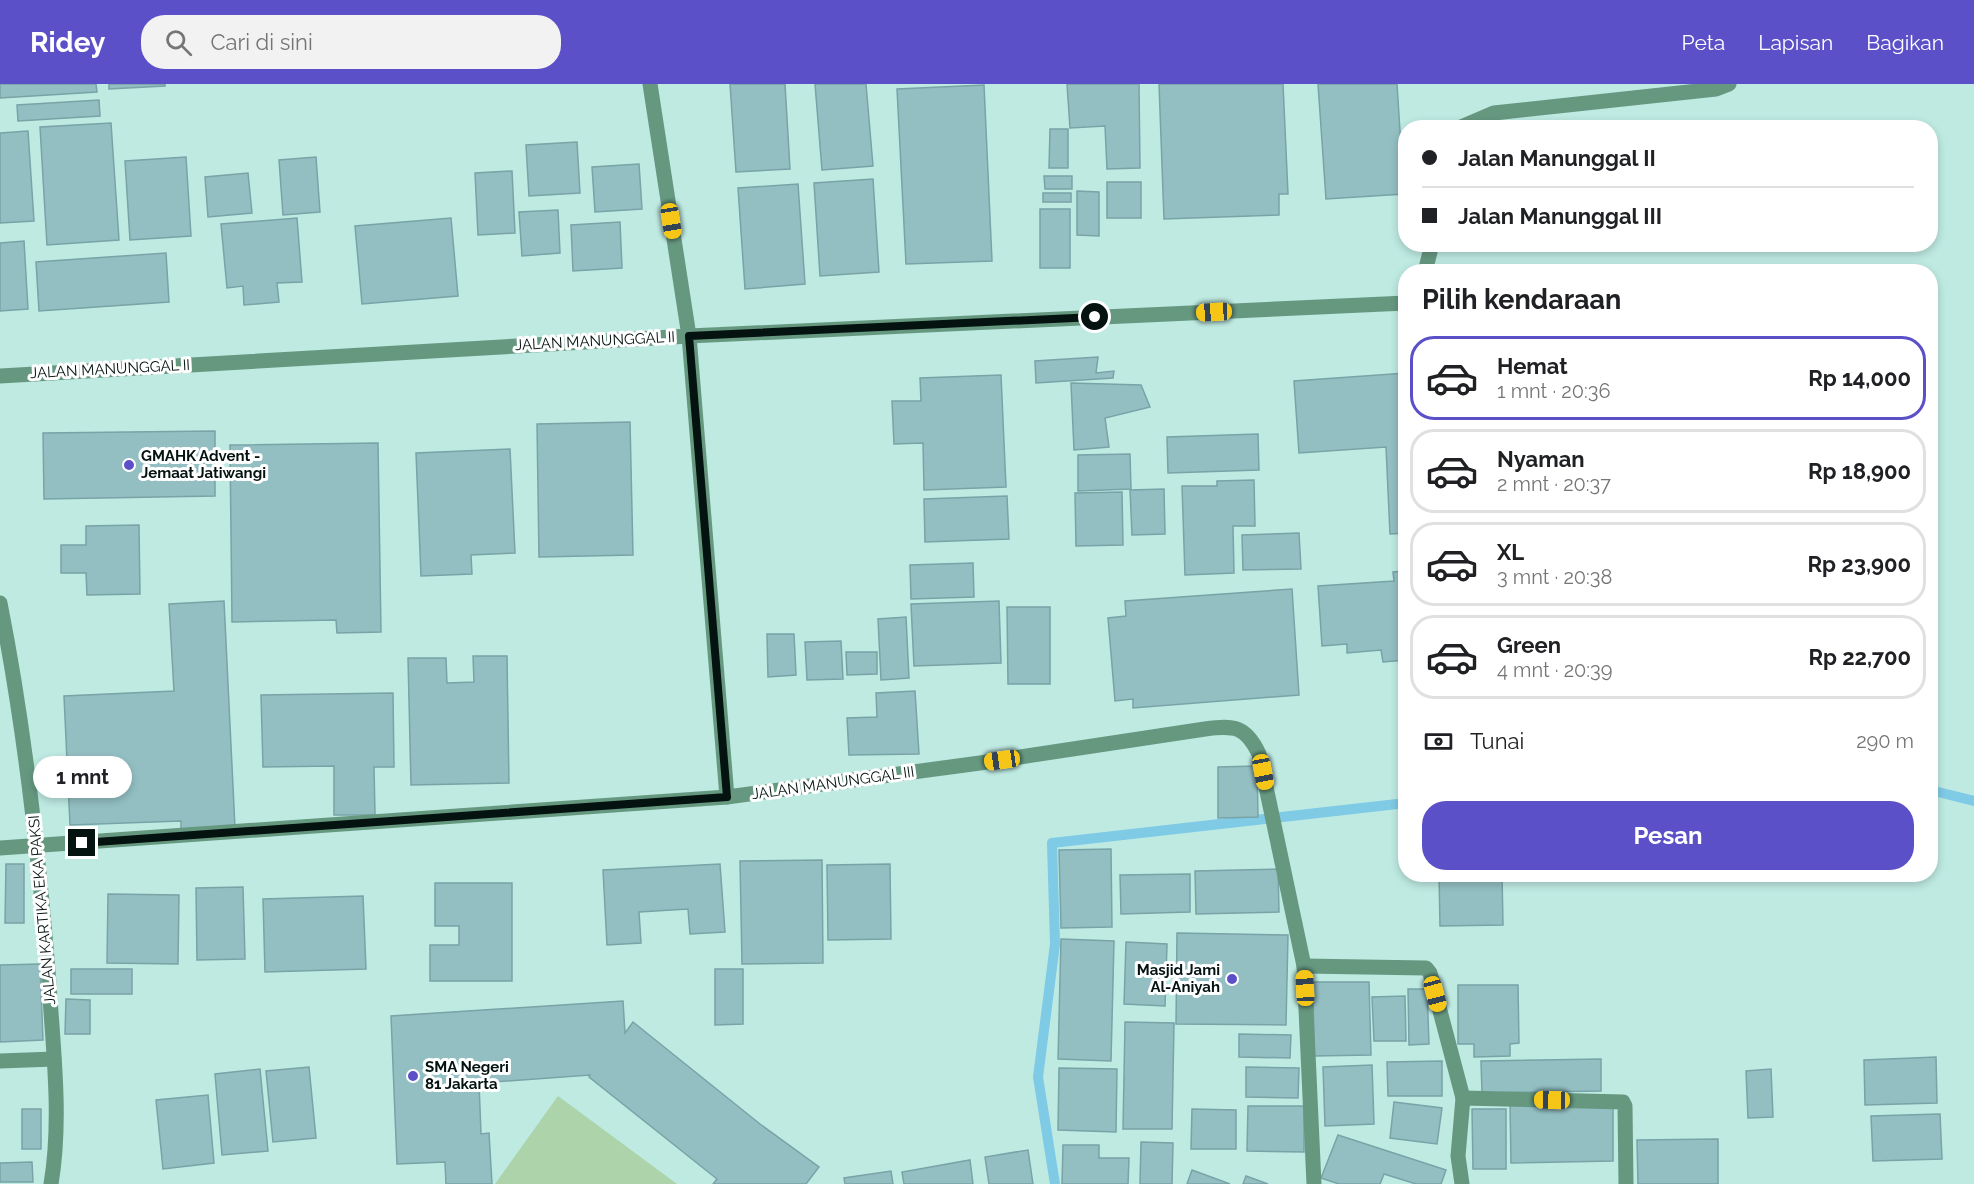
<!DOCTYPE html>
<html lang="id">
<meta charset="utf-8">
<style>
:root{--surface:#fff;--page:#f2f2f2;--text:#202124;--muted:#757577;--line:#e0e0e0;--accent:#5b50c8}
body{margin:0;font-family:Raleway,sans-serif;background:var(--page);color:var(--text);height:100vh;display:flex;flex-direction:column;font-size:22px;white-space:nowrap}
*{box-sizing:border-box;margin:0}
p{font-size:20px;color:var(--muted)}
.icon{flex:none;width:33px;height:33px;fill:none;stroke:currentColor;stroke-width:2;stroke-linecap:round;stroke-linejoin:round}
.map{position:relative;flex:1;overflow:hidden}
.details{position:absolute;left:1398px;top:180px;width:540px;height:618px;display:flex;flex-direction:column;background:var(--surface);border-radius:24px;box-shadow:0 3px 9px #0003}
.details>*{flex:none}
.guide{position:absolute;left:1398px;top:36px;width:540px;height:132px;border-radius:24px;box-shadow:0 3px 9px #0003;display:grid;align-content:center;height:132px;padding:0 24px;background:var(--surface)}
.end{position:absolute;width:27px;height:27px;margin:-14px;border:8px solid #041310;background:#fff;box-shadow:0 0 0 3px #fff}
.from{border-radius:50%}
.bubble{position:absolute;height:42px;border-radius:21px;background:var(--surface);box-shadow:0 3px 9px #0003;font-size:20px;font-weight:700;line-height:42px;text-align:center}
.car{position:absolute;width:18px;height:36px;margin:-18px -9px;border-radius:8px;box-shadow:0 0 4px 2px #0007;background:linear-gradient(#f5c518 24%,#345 0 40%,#f5c518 0 76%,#345 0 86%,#f5c518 0)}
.guide b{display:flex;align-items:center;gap:21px;height:57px;font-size:22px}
.guide b+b{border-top:2px solid var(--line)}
.guide i{width:15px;height:15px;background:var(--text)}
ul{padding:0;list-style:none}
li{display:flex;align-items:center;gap:18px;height:84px;margin:0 12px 9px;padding:0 12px;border:3px solid var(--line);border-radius:24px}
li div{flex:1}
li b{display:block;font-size:22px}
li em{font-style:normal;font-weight:700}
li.selected{border-color:var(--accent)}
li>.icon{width:54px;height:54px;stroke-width:1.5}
h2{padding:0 24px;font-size:27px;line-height:72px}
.pay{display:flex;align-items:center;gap:15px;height:66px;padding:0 24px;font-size:22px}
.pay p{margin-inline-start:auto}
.primary-button{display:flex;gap:12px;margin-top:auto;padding:12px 24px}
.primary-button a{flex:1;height:69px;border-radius:24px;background:var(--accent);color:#fff;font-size:24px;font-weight:700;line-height:69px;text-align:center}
header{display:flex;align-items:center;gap:36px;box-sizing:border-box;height:84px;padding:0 30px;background:var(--accent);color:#fff}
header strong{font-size:28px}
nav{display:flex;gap:33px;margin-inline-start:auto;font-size:21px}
.search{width:420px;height:54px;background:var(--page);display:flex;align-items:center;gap:15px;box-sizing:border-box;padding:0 21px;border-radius:24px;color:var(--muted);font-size:22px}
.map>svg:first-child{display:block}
.green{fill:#acd3aa}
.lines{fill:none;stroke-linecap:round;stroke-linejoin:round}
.stream{stroke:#7fcae5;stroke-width:10}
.building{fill:#93bfc3;stroke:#78a3a7;stroke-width:1.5}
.street{stroke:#669880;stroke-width:15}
.route{stroke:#041310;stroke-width:8}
.poi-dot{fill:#5b50c8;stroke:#fff;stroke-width:2}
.labels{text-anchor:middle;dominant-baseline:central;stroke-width:6;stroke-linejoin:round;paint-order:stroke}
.street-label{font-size:15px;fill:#041310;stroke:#fff}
.poi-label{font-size:15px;font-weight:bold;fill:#041310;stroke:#fff;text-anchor:start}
</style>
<header>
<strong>Ridey</strong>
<div class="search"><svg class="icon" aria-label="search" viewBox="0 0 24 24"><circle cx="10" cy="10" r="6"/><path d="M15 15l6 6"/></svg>Cari di sini</div>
<nav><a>Peta</a><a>Lapisan</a><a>Bagikan</a></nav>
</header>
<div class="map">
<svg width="1974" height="1100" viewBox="0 0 1974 1100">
<rect width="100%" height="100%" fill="#beeae2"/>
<!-- green -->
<path class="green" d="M558 1012 677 1100H495Z"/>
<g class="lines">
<!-- stream -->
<g class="stream">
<path d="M1930 706 1974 717"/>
<path d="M1055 1100 1038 993 1055 860 1052 759 1406 719"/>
</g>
</g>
<!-- building -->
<g class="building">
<path d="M0 0H96L97 8 0 14Z"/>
<path d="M109 0H165V2L109 5Z"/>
<path d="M730 0H785L790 85 736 88Z"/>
<path d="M815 0H866L873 82 822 86Z"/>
<path d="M1067 0H1139L1140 84 1107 85 1105 42 1070 44Z"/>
<path d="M1159 0H1283L1288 110H1279V131L1164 135Z"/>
<path d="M1318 0H1397L1404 110 1326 115Z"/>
<path d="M984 1 992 177 906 180 897 5Z"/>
<path d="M99 16 100 32 18 37 17 21Z"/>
<path d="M111 39 119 156 47 161 40 43Z"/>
<path d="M1050 45H1068V84H1049Z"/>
<path d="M28 47 34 137 0 139V49Z"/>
<path d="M577 58 580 109 529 112 526 61Z"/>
<path d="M186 73 191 152 130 156 125 77Z"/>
<path d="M316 73 320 128 283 131 279 76Z"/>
<path d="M639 80 642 125 595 128 592 83Z"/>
<path d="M512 87 515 149 478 151 475 89Z"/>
<path d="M248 89 252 129 208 133 205 93Z"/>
<path d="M1044 92H1072V105H1045Z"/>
<path d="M873 95 879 188 820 192 814 99Z"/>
<rect x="1107" y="98" width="34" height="36"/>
<path d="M798 100 805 200 745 205 738 104Z"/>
<path d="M1077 107 1099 108V152L1077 151Z"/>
<rect x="1043" y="109" width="28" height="9"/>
<rect x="1040" y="125" width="30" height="59"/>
<path d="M558 126 560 169 522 172 519 128Z"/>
<path d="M297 134 302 198 277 199 279 218 244 221 243 202 227 204 221 140Z"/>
<path d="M451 134 458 212 362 220 355 142Z"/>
<path d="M620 138 622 184 573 187 571 141Z"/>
<path d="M24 157 28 225 0 227V159Z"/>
<path d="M166 169 169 218 39 227 36 178Z"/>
<path d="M1098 273 1096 289 1114 287 1113 294 1036 299 1035 277Z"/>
<path d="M1406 289V449L1390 450 1386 363 1299 369 1294 297Z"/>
<path d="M1001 291 1006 403 924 406 923 359 894 360 892 317H921L920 294Z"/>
<path d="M1071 299 1141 301 1150 323 1105 334 1109 363 1074 366Z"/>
<path d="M630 338 633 471 539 473 537 340Z"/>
<path d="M215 347V412L44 415 43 349Z"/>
<path d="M1258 350 1259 386 1168 389 1167 353Z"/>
<path d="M378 359 381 548 337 549 336 536 232 538 230 361Z"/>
<path d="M510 365 515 469 471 471 472 490 421 492 416 369Z"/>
<path d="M1130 370 1131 405 1078 407V371Z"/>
<path d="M1254 396 1255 442H1233L1234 489 1185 491 1182 402H1217V397Z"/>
<path d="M1164 405 1165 450 1132 451 1130 406Z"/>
<path d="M1122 408 1123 461 1076 462 1075 409Z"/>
<path d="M1007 412 1009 455 925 458 924 415Z"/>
<path d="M139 441 140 510 87 511 86 489H61V461H86V442Z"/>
<path d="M1299 449 1301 485 1243 486 1242 451Z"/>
<path d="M973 479 974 513 911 515 910 481Z"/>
<path d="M1406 487V576L1383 578 1381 566 1347 569V560L1322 562 1318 502 1394 497 1393 488Z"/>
<path d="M1292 505 1299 611 1133 624V615L1115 617 1108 534 1126 532 1125 517Z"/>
<path d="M224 517 235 744 181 747V737L70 741 64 612 174 607 169 520Z"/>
<path d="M999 517 1001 579 914 582 911 520Z"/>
<path d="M1007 523H1050V600H1008Z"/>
<path d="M906 533 909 594 881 596 878 535Z"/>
<path d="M767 550H794L796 591 768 593Z"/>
<path d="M841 557 843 595 807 596 805 558Z"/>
<path d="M846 568H877V590L847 591Z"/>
<path d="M473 572H507L509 699 411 701 408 574H446L447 599 474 598Z"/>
<path d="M915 607 919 670 849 671 847 634 877 633 876 609Z"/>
<path d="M393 609 394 683H374L375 731H334V682L263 683 261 611Z"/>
<path d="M1257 682 1258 733 1218 734V683Z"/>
<path d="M1111 765 1112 843 1061 844 1059 766Z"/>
<path d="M822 776 823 879 742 880 740 777Z"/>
<path d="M6 780H24V839H5Z"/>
<path d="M720 780 725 848 690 850 688 825 639 828 641 859 607 861 603 786Z"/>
<path d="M890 780 891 855 828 856 827 781Z"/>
<path d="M1278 785 1279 828 1196 830 1195 787Z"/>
<path d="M1190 790V828L1121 830 1120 791Z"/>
<path d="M1439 790H1502L1503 841 1440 842Z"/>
<path d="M435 799H512V897H430V861H459V842H435Z"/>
<path d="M243 803 245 875 197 876 196 804Z"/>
<path d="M108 810 179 811 178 880 107 879Z"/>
<path d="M363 812 366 885 265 888 263 815Z"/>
<path d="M1177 849 1288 851 1286 941 1176 940Z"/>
<path d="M1061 855 1114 857 1111 977 1058 975Z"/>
<path d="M1126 858 1167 860 1165 922 1124 920Z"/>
<path d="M40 880 43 956 0 958V881Z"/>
<rect x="71" y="885" width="61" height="25"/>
<path d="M715 885H743V940L715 941Z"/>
<path d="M1313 898H1369L1371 971 1314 972Z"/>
<path d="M1458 901H1518L1519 959 1510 960V972L1474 973V960H1458Z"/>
<path d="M1408 905H1427L1429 960 1409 961Z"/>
<path d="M1405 912 1406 957H1374L1372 913Z"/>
<path d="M66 915 90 916V950H65Z"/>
<path d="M623 917 625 949 633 938 760 1040 819 1083 806 1100H713L717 1095 589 993 590 991 479 999 481 1050 489 1049 492 1100H446L445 1078 397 1080 391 932Z"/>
<path d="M1125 938 1174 939 1172 1045H1123Z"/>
<path d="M1239 950 1291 951 1290 974 1239 973Z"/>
<path d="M1936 973 1937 1019 1865 1021 1864 976Z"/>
<path d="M1601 975V1007L1482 1009 1481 977Z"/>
<path d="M1442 977V1012H1388L1387 978Z"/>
<path d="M1372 981 1374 1040 1325 1042 1323 983Z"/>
<path d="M309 983 316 1054 273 1058 266 987Z"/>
<path d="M1246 983 1299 984 1298 1014 1246 1013Z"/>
<path d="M1059 984 1117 985 1116 1048 1058 1046Z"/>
<path d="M260 985 268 1067 222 1071 215 990Z"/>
<path d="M1771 985 1773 1033 1748 1034 1746 987Z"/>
<path d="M208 1011 214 1079 163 1085 156 1016Z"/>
<path d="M1394 1018 1442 1024 1437 1060 1390 1054Z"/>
<path d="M1613 1018V1077L1511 1079 1510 1019Z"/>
<path d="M1248 1022H1304V1068L1247 1067Z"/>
<rect x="22" y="1025" width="19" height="40"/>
<path d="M1192 1025 1236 1026V1065H1191Z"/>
<path d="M1472 1025H1506V1085H1473Z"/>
<path d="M1940 1030 1942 1075 1873 1077 1871 1032Z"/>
<path d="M1338 1051 1446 1086 1441 1100H1416L1384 1090 1380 1100H1339L1321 1094Z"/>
<path d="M1718 1055V1100H1638L1637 1056Z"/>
<path d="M1141 1058 1173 1059 1172 1100H1140Z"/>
<path d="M1063 1061H1099V1074H1129L1128 1100H1062Z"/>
<path d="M1028 1066 1033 1100H989L985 1073Z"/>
<path d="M970 1076 973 1100H904L902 1088Z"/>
<path d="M32 1078 33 1098H0V1079Z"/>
<path d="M1192 1086 1230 1100H1187Z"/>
<path d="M891 1087 893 1100H845L844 1094Z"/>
<path d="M1246 1092 1268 1100H1243Z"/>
</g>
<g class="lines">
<!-- street -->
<g class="street">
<path d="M650 0 689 252 727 713"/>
<path d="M1459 44 1494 29 1716 5 1729 0"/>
<path d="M1425 188 1432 160"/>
<path d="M0 292 689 252 1406 219"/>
<path d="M0 519C25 645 39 771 49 899 53 965 62 1035 51 1100"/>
<path d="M0 764 727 713 980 679 1205 645C1234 641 1246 642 1259 670L1304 882 1314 1100"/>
<path d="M1304 882 1426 884 1430 889 1463 1014"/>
<path d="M0 977 54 975"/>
<path d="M1462 1100 1458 1072 1463 1014 1623 1018 1625 1022 1626 1100"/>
</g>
</g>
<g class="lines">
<!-- route -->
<path class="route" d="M82 759 727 713 689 252 1095 233"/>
</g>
<!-- markers -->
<g class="poi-dot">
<circle cx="129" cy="381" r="6"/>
<circle cx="1232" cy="895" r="6"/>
<circle cx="413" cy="992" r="6"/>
</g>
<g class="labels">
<!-- street labels -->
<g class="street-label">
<text transform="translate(595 257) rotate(-3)">JALAN MANUNGGAL II</text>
<text transform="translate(110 285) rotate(-3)">JALAN MANUNGGAL II</text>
<text transform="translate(833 699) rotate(-8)">JALAN MANUNGGAL III</text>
<text transform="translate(42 826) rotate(-95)">JALAN KARTIKA EKA PAKSI</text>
</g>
<!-- poi labels -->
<g class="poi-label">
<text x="141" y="372">GMAHK Advent -<tspan x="141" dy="17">Jemaat Jatiwangi</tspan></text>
<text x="1220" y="886" text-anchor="end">Masjid Jami<tspan x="1220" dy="17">Al-Aniyah</tspan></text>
<text x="425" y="983">SMA Negeri<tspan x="425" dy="17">81 Jakarta</tspan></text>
</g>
</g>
</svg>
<i class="end from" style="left:1095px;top:233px"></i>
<i class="end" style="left:82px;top:759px"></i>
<div class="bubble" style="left:33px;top:672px;width:99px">1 mnt</div>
<i class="car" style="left:671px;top:137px;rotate:171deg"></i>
<i class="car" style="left:1214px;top:228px;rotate:267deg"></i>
<i class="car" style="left:1002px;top:676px;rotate:262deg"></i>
<i class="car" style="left:1263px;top:688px;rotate:169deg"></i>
<i class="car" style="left:1305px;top:904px;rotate:357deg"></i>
<i class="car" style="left:1435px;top:910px;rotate:165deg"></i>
<i class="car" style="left:1552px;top:1016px;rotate:271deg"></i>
<div class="guide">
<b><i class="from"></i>Jalan Manunggal II</b>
<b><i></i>Jalan Manunggal III</b>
</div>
<section class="details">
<h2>Pilih kendaraan</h2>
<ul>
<li class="selected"><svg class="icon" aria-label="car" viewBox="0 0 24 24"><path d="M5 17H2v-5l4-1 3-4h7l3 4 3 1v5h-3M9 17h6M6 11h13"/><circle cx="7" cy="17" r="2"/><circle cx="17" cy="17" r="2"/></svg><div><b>Hemat</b><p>1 mnt · 20:36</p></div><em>Rp 14,000</em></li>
<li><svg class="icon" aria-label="car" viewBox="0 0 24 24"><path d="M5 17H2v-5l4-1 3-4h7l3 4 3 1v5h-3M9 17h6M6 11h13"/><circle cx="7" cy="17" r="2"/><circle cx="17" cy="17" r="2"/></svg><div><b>Nyaman</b><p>2 mnt · 20:37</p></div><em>Rp 18,900</em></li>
<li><svg class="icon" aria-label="car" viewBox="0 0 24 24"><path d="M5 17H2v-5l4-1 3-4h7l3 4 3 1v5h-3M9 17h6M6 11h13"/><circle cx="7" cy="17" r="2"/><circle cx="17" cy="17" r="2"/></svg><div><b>XL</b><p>3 mnt · 20:38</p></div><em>Rp 23,900</em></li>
<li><svg class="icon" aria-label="car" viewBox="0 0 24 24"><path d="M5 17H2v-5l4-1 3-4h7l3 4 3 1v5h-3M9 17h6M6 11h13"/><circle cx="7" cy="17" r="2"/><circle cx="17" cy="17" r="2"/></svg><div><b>Green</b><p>4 mnt · 20:39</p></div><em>Rp 22,700</em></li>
</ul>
<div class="pay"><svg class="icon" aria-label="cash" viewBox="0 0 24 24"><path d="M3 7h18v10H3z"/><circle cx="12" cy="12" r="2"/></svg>Tunai<p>290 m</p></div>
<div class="primary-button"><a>Pesan</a></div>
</section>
</div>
